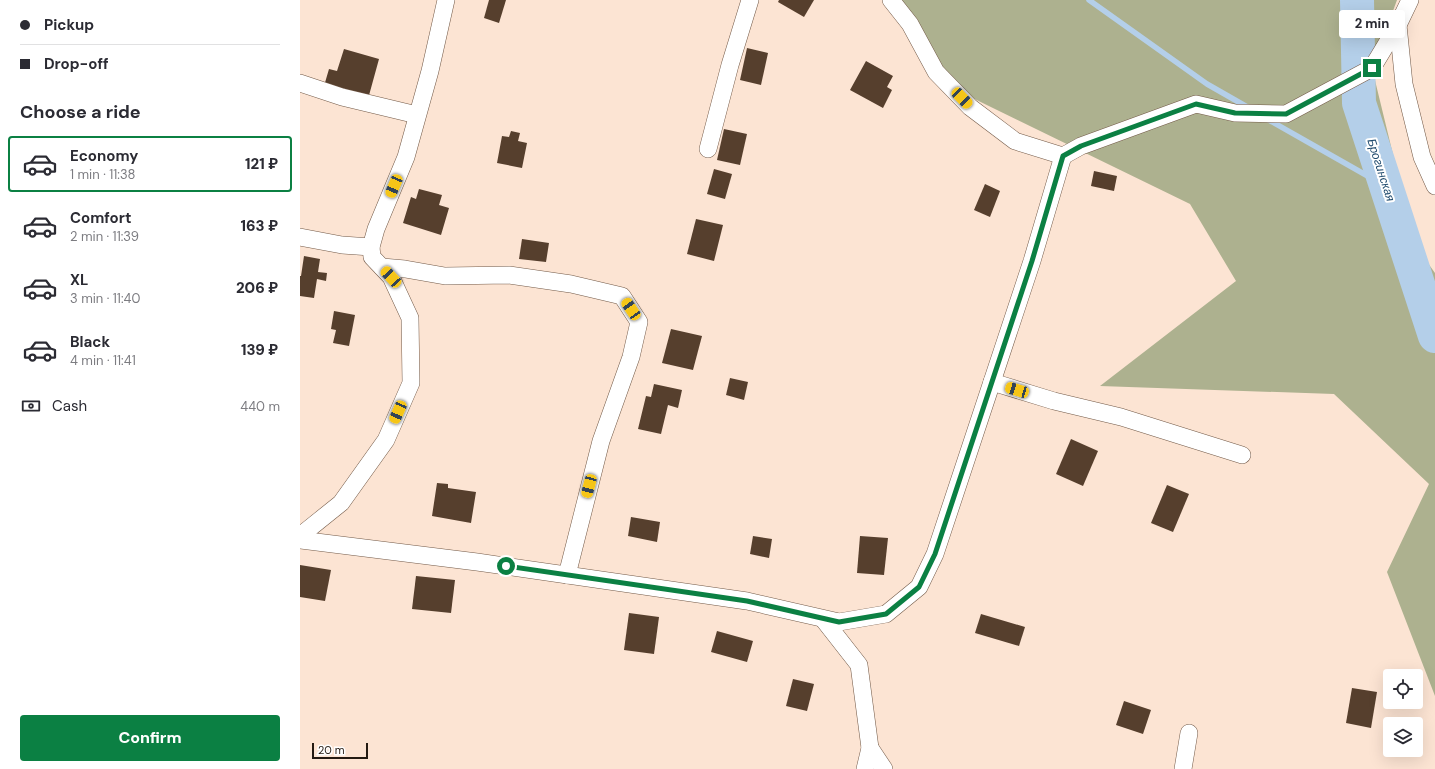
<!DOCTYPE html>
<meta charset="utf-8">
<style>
:root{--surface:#fff;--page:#f2f2f3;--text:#2b2b33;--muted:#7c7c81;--line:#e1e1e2;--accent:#0b8043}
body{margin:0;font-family:"DM Sans",sans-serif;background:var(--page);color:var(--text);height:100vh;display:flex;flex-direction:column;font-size:15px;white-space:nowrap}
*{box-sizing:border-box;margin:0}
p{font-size:13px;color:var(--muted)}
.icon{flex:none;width:22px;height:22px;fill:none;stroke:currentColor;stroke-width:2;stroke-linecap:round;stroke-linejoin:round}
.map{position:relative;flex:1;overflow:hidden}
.details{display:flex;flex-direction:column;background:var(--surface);width:300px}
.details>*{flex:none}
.banner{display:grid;align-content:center;height:88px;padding:0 20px;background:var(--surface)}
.tools{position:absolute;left:1083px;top:669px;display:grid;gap:8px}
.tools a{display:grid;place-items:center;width:40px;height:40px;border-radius:4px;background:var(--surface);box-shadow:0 4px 16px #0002;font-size:20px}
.scale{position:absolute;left:12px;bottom:10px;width:56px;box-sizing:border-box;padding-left:4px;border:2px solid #241a12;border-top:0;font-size:11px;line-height:14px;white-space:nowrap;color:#241a12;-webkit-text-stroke:3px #fff;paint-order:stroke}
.end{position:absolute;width:18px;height:18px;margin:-9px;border:5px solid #0b8043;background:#fff;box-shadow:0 0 0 2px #fff}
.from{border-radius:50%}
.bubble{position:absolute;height:28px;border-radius:4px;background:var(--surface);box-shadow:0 4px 16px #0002;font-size:13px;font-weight:800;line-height:28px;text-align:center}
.car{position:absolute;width:12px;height:24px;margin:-12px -6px;border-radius:5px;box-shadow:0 0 3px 1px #0007;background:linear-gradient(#f5c518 24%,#345 0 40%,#f5c518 0 76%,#345 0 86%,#f5c518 0)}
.banner b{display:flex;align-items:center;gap:14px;height:38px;font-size:15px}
.banner b+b{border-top:1px solid var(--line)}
.banner i{width:10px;height:10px;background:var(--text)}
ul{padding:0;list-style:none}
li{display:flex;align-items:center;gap:12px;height:56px;margin:0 8px 6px;padding:0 12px;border:2px solid transparent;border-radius:4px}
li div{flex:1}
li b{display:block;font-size:15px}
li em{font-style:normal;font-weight:800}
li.on{border-color:var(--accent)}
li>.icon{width:36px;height:36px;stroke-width:1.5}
h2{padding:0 20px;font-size:18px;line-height:48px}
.pay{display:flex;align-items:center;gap:10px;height:44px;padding:0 20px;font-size:15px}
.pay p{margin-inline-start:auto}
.action{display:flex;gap:8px;margin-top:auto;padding:8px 20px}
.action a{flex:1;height:46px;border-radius:4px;background:var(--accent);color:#fff;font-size:16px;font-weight:800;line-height:46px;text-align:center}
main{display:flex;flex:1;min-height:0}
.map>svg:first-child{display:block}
.forest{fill:#adb18f}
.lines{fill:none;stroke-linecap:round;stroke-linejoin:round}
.stream{stroke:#b4cfe9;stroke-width:5.5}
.river{stroke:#b4cfe9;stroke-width:34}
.building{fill:#563f2d}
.minor-casing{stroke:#735a48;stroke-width:18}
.minor{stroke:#fff;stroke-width:17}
.route{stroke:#0b8043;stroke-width:5}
.labels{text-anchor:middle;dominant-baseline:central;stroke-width:4;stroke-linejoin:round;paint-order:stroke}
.water-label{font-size:12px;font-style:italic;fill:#1e496c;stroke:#fff}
</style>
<main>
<section class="details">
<div class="banner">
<b><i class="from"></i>Pickup</b>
<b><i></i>Drop-off</b>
</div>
<h2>Choose a ride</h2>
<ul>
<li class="on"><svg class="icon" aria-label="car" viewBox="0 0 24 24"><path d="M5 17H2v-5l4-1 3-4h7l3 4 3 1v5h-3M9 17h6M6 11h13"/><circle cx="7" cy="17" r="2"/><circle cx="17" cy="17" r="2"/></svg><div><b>Economy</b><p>1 min · 11:38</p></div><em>121 ₽</em></li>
<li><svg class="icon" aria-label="car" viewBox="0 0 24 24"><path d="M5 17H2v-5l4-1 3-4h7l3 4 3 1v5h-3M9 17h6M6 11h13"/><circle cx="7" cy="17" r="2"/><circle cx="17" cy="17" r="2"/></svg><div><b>Comfort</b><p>2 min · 11:39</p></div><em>163 ₽</em></li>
<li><svg class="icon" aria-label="car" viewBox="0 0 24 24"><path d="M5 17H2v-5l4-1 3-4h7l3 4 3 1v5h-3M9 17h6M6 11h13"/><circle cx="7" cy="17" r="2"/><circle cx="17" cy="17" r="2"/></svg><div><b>XL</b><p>3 min · 11:40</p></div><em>206 ₽</em></li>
<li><svg class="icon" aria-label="car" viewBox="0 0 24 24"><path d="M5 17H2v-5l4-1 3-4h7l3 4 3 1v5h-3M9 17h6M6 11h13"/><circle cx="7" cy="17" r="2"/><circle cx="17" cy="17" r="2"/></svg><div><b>Black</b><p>4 min · 11:41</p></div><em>139 ₽</em></li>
</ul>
<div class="pay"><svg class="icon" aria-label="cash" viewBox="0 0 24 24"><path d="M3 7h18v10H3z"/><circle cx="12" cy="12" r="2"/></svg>Cash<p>440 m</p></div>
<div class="action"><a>Confirm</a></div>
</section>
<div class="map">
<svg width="1135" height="769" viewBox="0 0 1135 769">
<rect width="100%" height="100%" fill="#fce4d3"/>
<!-- forest -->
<path class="forest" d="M584 0H1097L1072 68 1115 245 1135 273V696L1087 572 1129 484 1034 394 800 386 936 281 890 204 652 88Z"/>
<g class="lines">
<!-- stream -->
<g class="stream">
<path d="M789 0 907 84 949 108"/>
<path d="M967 119 1087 187"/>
</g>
<!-- river -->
<path class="river" d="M1057 0 1059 103 1135 336"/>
</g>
<!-- building -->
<g class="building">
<path d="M189 0H206L199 23 184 18Z"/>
<path d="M479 0H514L504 17 478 2Z"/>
<path d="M447 48 468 53 461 85 440 80Z"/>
<path d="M44 49 79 59 68 99 24 86 29 69 37 71Z"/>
<path d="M566 61 593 76 587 87 592 90 583 108 550 90Z"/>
<path d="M424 129 447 134 440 165 417 160Z"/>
<path d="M211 131 220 133 218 141 227 143 222 168 197 163 202 136 209 137Z"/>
<path d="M414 169 432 174 425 199 407 194Z"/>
<path d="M794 171 817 176 814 191 791 186Z"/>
<path d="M685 184 700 191 690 217 674 210Z"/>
<path d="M119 189 142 195 139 205 149 208 141 235 103 223 111 197 116 199Z"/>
<path d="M396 219 423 225 414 261 387 254Z"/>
<path d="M222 239 249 243 246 262 219 259Z"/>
<path d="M4 256 20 259 18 272 27 273 26 281 17 279 14 298 0 296V276H1Z"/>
<path d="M34 311 55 315 49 346 33 343 36 330 31 329Z"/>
<path d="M371 329 402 336 393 370 362 363Z"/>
<path d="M430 378 448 382 444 400 426 395Z"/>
<path d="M354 384 382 390 378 408 368 405 361 434 338 429 346 396 351 397Z"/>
<path d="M771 439 798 451 783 486 756 474Z"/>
<path d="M137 483 148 484V488L176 492 171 523 132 516Z"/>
<path d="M867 485 889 494 873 532 851 523Z"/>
<path d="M331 517 360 522 357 542 328 536Z"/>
<path d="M453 536 472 539 469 558 450 554Z"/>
<path d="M560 536 588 538 584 575 557 573Z"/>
<path d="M0 565 31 570 25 601 0 597Z"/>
<path d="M116 576 155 580 151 613 112 609Z"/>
<path d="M329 613 359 617 354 654 324 650Z"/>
<path d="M681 614 725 627 719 646 675 633Z"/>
<path d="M417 631 453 641 447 662 411 652Z"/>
<path d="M493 679 514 684 507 711 486 706Z"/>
<path d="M1052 688 1077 692 1071 728 1046 723Z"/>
<path d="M824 701 851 710 843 734 816 725Z"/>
</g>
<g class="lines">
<defs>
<g id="minor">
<path d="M591 0 610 24 636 72 670 107 715 141 763 156 781 146 896 104 935 113 986 114 1072 68 1098 25 1110 0"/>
<path d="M1098 25 1104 84 1122 157 1135 186"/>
<path d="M0 83 42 97 117 115"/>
<path d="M408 149 430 65 450 0"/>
<path d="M0 237 42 245 71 247"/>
<path d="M82 267 105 269 145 276 209 275 271 284 322 296 339 322 331 357 301 441 267 575"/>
<path d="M692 382 754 401 821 417 942 455"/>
<path d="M0 536 41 503 86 440 111 383 110 318 91 277 72 257 71 247 76 229 106 157 130 71 146 0"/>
<path d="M0 540 177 562 447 601 539 622 586 614 619 587 635 554 732 261 763 156"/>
<path d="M523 619 559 665 570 748 565 769"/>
<path d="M570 748 584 769"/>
<path d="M883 769 889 733"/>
</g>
</defs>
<!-- minor casing -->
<use href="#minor" class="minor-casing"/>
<!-- minor -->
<use href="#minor" class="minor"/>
</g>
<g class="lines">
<!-- route -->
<path class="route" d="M206 566 447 601 539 622 586 614 619 587 635 554 732 261 763 156 781 146 896 104 935 113 986 114 1072 68"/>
</g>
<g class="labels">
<!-- water labels -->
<g class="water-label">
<text transform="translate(1081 170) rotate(72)">Брогинская</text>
</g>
</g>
</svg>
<div class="tools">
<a><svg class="icon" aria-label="locate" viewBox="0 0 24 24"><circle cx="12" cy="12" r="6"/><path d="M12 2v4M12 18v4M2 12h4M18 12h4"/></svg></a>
<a><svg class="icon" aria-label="layers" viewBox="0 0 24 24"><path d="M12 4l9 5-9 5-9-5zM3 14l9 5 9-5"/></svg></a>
</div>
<div class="scale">20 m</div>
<i class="end from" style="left:206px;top:566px"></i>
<i class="end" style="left:1072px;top:68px"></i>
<div class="bubble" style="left:1039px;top:10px;width:66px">2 min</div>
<i class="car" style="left:662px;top:98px;rotate:136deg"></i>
<i class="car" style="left:94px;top:186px;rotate:203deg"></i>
<i class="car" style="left:91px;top:277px;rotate:317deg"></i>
<i class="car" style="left:331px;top:309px;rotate:326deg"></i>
<i class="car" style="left:717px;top:390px;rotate:287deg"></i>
<i class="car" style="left:98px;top:412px;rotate:204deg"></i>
<i class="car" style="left:289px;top:486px;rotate:195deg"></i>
</div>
</main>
